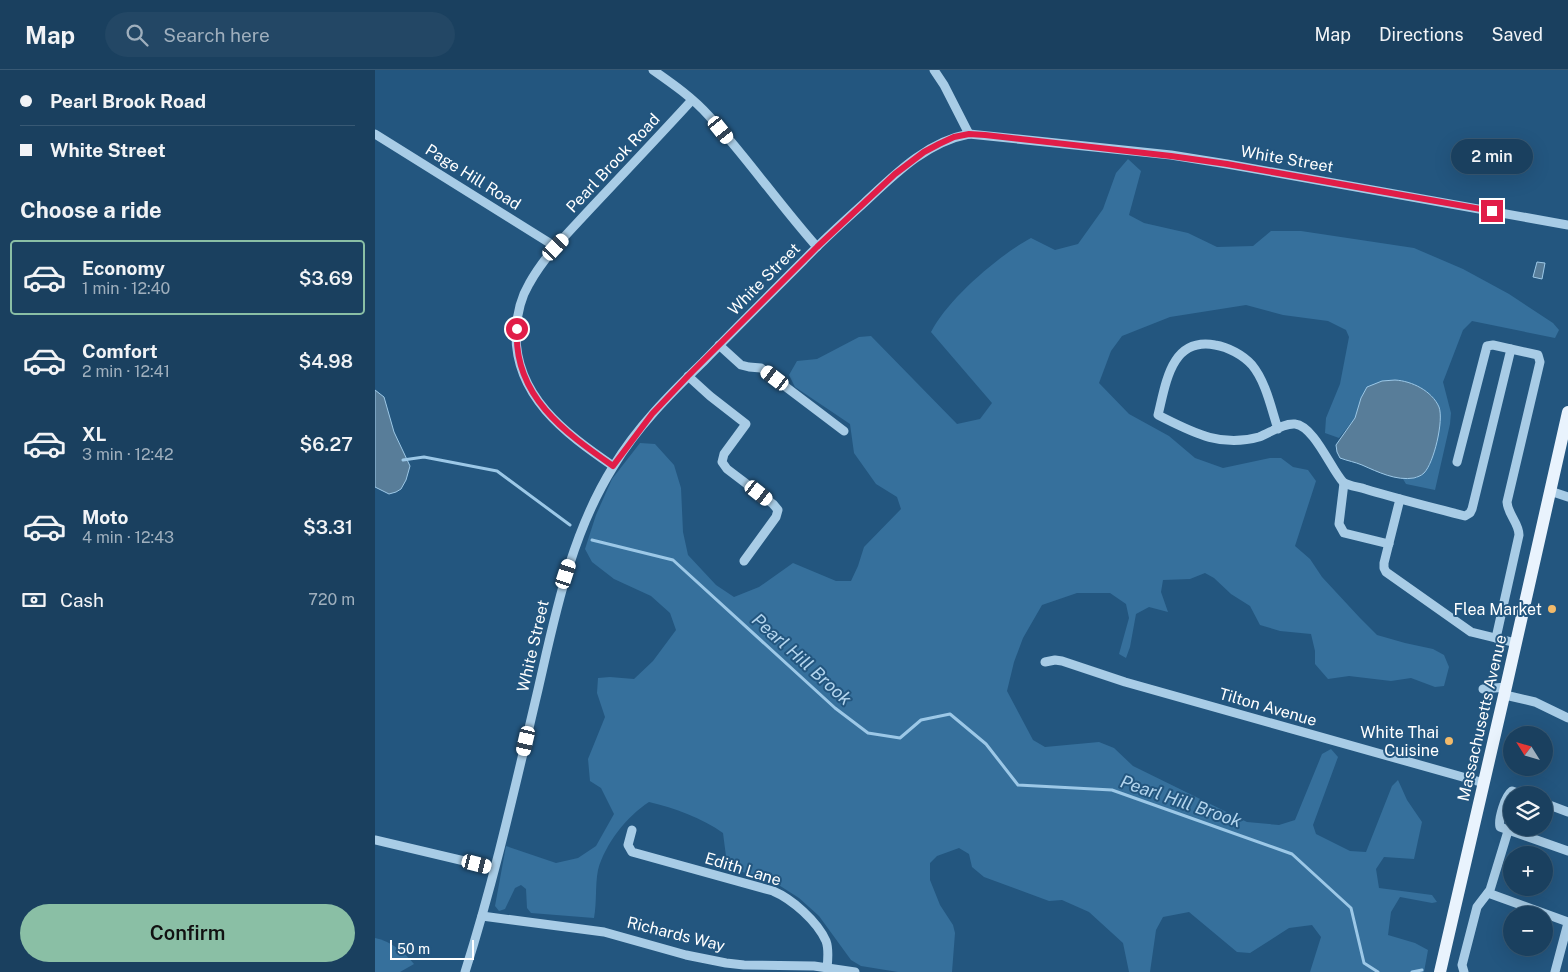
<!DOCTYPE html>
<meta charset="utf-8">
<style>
:root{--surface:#1a405f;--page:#234765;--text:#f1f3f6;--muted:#9fafbd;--line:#385974;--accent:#8abfa5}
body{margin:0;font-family:"Public Sans",sans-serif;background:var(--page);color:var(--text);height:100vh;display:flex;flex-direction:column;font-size:19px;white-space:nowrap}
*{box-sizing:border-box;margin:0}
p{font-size:16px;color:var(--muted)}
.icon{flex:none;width:28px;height:28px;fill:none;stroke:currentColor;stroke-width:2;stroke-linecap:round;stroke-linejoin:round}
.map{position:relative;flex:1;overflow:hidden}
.panel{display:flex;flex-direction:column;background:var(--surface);width:375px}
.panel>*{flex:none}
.hud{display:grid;align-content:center;height:110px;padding:0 20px;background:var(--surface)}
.needle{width:32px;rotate:307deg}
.tools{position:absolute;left:1128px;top:656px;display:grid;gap:10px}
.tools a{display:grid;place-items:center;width:50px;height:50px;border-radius:50%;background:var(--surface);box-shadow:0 5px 20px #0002,0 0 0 1px var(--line);font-size:25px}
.scale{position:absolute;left:15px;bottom:12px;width:84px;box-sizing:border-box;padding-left:5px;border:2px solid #fff;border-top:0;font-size:14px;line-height:18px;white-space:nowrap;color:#fff;-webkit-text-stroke:4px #23567f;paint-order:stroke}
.end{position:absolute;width:22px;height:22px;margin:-11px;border:6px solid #e11d48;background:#fff;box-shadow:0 0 0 2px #fff}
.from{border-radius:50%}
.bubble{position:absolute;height:35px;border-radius:18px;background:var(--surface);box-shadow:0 5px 20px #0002,0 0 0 1px var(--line);font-size:16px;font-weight:600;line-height:35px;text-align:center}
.car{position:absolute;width:15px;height:30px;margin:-15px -8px;border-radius:6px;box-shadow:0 0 4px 1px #0007;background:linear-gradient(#fff 24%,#345 0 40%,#fff 0 76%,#345 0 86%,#fff 0)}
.hud b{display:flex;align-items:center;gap:18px;height:48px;font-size:19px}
.hud b+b{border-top:1px solid var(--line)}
.hud i{width:12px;height:12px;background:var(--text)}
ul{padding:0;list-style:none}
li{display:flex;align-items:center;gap:15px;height:75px;margin:0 10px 8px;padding:0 10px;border:2px solid transparent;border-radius:5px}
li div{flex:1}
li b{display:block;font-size:19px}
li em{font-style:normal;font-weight:600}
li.current{border-color:var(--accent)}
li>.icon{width:45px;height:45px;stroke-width:1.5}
h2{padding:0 20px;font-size:22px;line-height:60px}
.pay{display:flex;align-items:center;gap:12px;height:55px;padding:0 20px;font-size:19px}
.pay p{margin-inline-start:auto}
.button{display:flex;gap:10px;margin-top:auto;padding:10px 20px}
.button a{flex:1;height:58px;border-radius:30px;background:var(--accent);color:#111;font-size:20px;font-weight:600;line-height:58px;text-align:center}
header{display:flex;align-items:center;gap:30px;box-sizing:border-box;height:70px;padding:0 25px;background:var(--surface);border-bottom:1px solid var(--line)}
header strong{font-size:24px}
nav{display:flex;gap:28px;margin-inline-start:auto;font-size:18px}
.search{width:350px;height:45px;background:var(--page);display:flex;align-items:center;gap:12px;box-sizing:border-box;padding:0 18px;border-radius:28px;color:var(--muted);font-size:19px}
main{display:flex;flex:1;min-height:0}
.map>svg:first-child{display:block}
.green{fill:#36709c}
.water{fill:#587d99;stroke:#9cc8e7}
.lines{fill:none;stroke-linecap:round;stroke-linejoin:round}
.stream{stroke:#9cc8e7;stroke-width:3}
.minor{stroke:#a8cce6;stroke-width:9}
.major{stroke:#e9f3fd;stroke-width:12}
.route{stroke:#e11d48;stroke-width:6}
.poi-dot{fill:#f2ba6a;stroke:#23567f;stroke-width:2}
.labels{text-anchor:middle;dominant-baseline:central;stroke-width:4;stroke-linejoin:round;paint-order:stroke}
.street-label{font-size:16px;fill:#fff;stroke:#23567f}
.poi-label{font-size:16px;fill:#fff;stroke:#23567f;text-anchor:end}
.water-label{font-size:18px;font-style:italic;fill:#b3d5ee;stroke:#23567f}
</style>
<header>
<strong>Map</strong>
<div class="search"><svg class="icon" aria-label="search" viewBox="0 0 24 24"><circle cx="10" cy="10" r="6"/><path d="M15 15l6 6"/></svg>Search here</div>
<nav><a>Map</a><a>Directions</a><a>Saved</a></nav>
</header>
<main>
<section class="panel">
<div class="hud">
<b><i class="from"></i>Pearl Brook Road</b>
<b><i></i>White Street</b>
</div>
<h2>Choose a ride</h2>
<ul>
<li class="current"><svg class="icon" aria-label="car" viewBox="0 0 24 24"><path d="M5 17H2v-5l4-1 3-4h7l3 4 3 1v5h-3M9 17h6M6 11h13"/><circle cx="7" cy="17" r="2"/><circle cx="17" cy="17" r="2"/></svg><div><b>Economy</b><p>1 min · 12:40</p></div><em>$3.69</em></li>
<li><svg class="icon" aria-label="car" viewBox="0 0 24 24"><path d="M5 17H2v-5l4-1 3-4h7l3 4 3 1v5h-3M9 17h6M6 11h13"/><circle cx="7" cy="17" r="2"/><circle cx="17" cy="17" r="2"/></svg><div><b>Comfort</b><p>2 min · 12:41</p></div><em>$4.98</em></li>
<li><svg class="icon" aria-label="car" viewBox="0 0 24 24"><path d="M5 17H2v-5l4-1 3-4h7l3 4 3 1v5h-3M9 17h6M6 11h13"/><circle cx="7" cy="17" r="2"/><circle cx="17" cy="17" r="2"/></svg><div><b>XL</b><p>3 min · 12:42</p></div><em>$6.27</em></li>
<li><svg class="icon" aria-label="car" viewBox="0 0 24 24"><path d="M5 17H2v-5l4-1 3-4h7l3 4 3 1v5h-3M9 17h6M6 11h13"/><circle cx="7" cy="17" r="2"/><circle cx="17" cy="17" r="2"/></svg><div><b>Moto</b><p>4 min · 12:43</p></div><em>$3.31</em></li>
</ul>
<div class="pay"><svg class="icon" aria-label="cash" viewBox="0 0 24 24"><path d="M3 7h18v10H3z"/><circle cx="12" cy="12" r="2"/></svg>Cash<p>720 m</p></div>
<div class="button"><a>Confirm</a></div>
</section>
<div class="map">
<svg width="1193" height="902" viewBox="0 0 1193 902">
<rect width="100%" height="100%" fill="#23567f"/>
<!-- green -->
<g class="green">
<path d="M753 89 766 101 754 145 769 153 813 163 842 177 878 176 896 161H926L1039 178 1088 199 1134 224 1178 253 1184 260 1180 268 1097 251 1088 260 1068 312 1076 343 1075 354 1060 420 1031 414 1028 409 1041 408 1054 396 1059 382 1065 344 1064 337 1056 325 992 317 986 328 980 348 964 368 950 363 951 348 965 314 974 267 971 260 953 251 908 245 871 235 795 247 747 266 736 281 724 313 754 344 794 366 820 388 848 398 895 388H906L918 397 933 400 941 411 920 476 935 489 947 507 985 548 1002 565 1030 573 1058 579 1069 585 1074 597 1069 616 1060 617 1036 608 1016 611 974 606 953 609 940 594V581L936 564 905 561 885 555 875 536 856 524 839 508 830 503 815 509 788 510 786 522 793 542 774 537 761 544 755 577 751 588 744 584 754 548 751 534 735 523H702L667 535 648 568 639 592 632 621 658 670 670 677 724 672 739 678 758 696 872 752 904 755 920 750 947 684 956 679 963 687 938 755 941 764 975 781 991 782 1017 716 1023 710 1032 730 1047 752 1039 789 1009 787 1001 799 1004 818 1057 825 1062 832 1057 833 1025 827 1016 842 1013 865 1040 873 1053 880 1049 902H935L946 867 937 855 914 858 875 883 862 882 814 842 788 847 781 860 775 902H754L748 873 714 842 687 830 674 831 609 807 597 797 594 784 584 778 562 786 555 793V810L565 835 578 855 580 863 577 902H523L486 896 476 890 444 846 424 828 399 812 355 798 352 794 348 763C327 748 300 738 274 732 252 746 230 774 223 800 220 815 222 832 219 848L156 843 152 838 151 819 146 815 140 818 130 839 124 841 120 836 131 776 181 793 203 788 221 776 239 744 226 718 215 711 213 689 230 647 222 623 223 608 235 607 259 609 278 591 301 560 295 543 276 526 239 509 217 492 210 479 221 445 237 409 265 373 280 374 299 395 306 418 308 462 313 485 341 515 359 527 384 517 418 493 461 511H476L483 496 489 477 526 439 522 427 501 414 479 383 475 354 420 317 414 305 422 291 442 289 484 267 496 266 582 354 605 349 617 333 556 262C573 229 623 186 656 168L680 180 703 174 728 139 741 103Z"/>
<path d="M0 868C16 871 29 882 39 894L25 902H0Z"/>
</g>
<!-- water -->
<g class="water">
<path d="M1162 192 1170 193 1167 209 1158 207Z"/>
<path d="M1020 310C1037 311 1057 321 1064 337 1069 350 1059 393 1049 403 1046 406 1042 407 1039 408 1021 411 1003 402 987 395 980 392 973 391 965 388L962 382 961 375 980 348 986 328 992 317 1007 311Z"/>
<path d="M0 320 9 327 19 362 35 396 31 410 26 419 21 422 14 424 0 417Z"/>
</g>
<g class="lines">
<!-- stream -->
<g class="stream">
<path d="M28 390 49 387 122 401 195 455"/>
<path d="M217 470 298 490 460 638 493 663 525 668 546 650 575 644 611 674 643 715 737 720 917 784 976 838 989 893 1003 902"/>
<path d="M1037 902 1047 900"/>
</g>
<!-- minor -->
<g class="minor">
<path d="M278 0C298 14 318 28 334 46 372 88 404 134 442 177"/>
<path d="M559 0 569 15 594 64"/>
<path d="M0 64 181 177"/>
<path d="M344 275 366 295 374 297 386 298 469 361"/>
<path d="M313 306 335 326 371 354 349 384 347 392 352 399 398 434 403 440 401 447 369 491"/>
<path d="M903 359C896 338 891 312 877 295 868 285 853 277 840 275 796 267 791 313 783 345 817 362 845 378 884 367 895 363 908 353 920 354 939 356 956 399 968 412 973 416 984 417 990 419 1023 429 1056 437 1090 446L1095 443 1097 439 1136 279"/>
<path d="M1082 392 1112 276 1118 275 1163 285 1165 292 1132 432C1133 445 1144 453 1144 465L1121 568"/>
<path d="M238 396C190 363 139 326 141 261 142 245 145 229 154 214 170 185 194 162 216 138 250 102 284 66 317 30"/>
<path d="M969 413 964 454 969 463 1014 474"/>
<path d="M1175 421 1193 427"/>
<path d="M1025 429 1009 493V498L1011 502 1096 562 1141 573"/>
<path d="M670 592 680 590 687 591 750 612 1109 713"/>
<path d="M1108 619 1131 617"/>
<path d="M1130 625 1160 632 1193 648"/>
<path d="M1148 725 1137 721C1130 726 1123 749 1125 757L1193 781"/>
<path d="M1169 733 1193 742"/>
<path d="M257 760 253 775 257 782 398 821C417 829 442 851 451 871 454 879 453 889 452 898"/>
<path d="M0 770 119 798"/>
<path d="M1113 823 1193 852"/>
<path d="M107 846 229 862 311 885 351 893 369 895 439 896 480 902"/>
<path d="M90 902C119 811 140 717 162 624 180 546 195 466 238 397 262 357 295 324 328 292 361 258 395 224 429 190 448 170 468 152 488 134 519 105 551 72 594 64L796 85 852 94 1193 155"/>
<path d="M1089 902 1087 895 1102 837 1115 820 1133 761"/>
<path d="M1180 902 1193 853"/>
</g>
<!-- major -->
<path class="major" d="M1065 902 1131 617 1193 342"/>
</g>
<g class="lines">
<!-- route -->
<path class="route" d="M142 259C138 325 189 362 238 396L277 344 313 306 442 177 520 104 549 82 564 74 579 67 594 64 610 65 796 86 852 94 1117 141"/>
</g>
<!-- markers -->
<g class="poi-dot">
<circle cx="1177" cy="539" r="5"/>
<circle cx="1074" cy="671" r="5"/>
</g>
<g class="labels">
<!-- street labels -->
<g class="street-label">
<text transform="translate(912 89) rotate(10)">White Street</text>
<text transform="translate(238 93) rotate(-47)">Pearl Brook Road</text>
<text transform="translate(98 107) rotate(32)">Page Hill Road</text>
<text transform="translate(389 209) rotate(-45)">White Street</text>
<text transform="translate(158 576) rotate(-77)">White Street</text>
<text transform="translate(893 637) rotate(16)">Tilton Avenue</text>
<text transform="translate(1107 648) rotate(-77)">Massachusetts Avenue</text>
<text transform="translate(368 799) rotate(17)">Edith Lane</text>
<text transform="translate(301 864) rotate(14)">Richards Way</text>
</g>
<!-- poi labels -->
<g class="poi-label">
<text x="1167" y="539">Flea Market</text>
<text x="1064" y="662">White Thai<tspan x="1064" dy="18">Cuisine</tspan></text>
</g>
<!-- water labels -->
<g class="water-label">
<text transform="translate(427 589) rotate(42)">Pearl Hill Brook</text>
<text transform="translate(806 731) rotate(19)">Pearl Hill Brook</text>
</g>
</g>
</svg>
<div class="tools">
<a><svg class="needle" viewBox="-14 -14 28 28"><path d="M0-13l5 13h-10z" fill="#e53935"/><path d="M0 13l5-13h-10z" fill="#9fafbd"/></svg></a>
<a><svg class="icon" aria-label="layers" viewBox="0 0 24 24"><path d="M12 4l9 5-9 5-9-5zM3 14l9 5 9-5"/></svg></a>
<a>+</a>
<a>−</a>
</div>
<div class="scale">50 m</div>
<i class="end from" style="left:142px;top:259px"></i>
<i class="end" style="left:1117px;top:141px"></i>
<div class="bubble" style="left:1076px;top:69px;width:82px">2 min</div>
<i class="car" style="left:346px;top:60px;rotate:141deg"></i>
<i class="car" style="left:181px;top:177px;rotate:43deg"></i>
<i class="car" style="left:400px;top:308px;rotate:307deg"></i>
<i class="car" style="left:384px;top:423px;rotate:128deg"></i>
<i class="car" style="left:191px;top:504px;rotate:18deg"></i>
<i class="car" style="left:151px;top:671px;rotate:193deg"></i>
<i class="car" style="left:102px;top:794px;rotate:104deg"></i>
</div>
</main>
